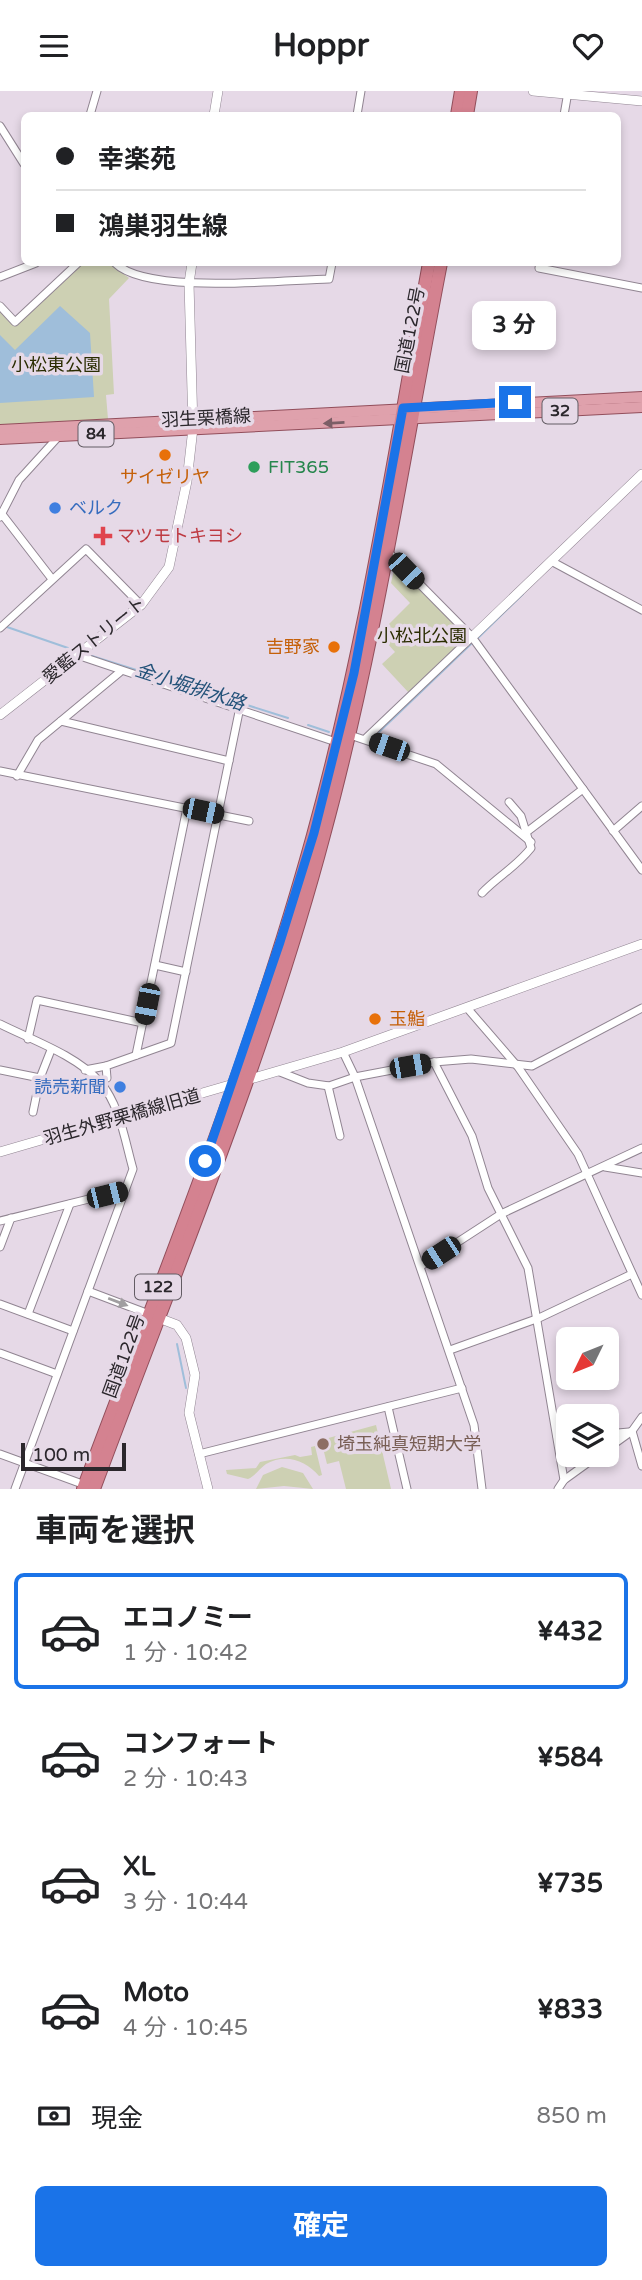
<!DOCTYPE html>
<html lang="ja">
<meta charset="utf-8">
<style>
:root{--surface:#fff;--page:#f2f2f2;--text:#202124;--muted:#757577;--line:#e0e0e0;--accent:#1a73e8}
body{margin:0;font-family:"Varela Round","Noto Sans JP",sans-serif;background:var(--page);color:var(--text);height:100vh;display:flex;flex-direction:column;font-size:26px;white-space:nowrap}
*{box-sizing:border-box;margin:0}
p{font-size:23px;color:var(--muted)}
.icon{flex:none;width:38px;height:38px;fill:none;stroke:currentColor;stroke-width:2;stroke-linecap:round;stroke-linejoin:round}
.map{position:relative;height:1398px;overflow:hidden}
.sheet{display:flex;flex-direction:column;background:var(--surface);flex:1}
.sheet>*{flex:none}
.top-card{position:absolute;left:21px;top:21px;width:600px;height:154px;border-radius:10px;box-shadow:0 4px 10px #0003;display:grid;align-content:center;height:154px;padding:0 35px;background:var(--surface)}
.needle{width:46px;rotate:227deg}
.buttons{position:absolute;left:556px;top:1236px;display:grid;gap:14px}
.buttons a{display:grid;place-items:center;width:63px;height:63px;border-radius:10px;background:var(--surface);box-shadow:0 4px 10px #0003;font-size:35px}
.scale{position:absolute;left:21px;bottom:18px;width:105px;box-sizing:border-box;padding-left:7px;border:4px solid #2b272c;border-top:0;font-size:19px;line-height:24px;white-space:nowrap;color:#2b272c;-webkit-text-stroke:5px #e6d9e7;paint-order:stroke}
.end{position:absolute;width:32px;height:32px;margin:-16px;border:9px solid #1a73e8;background:#fff;box-shadow:0 0 0 4px #fff}
.from{border-radius:50%}
.bubble{position:absolute;height:49px;border-radius:10px;background:var(--surface);box-shadow:0 4px 10px #0003;font-size:23px;font-weight:700;line-height:49px;text-align:center}
.car{position:absolute;width:21px;height:42px;margin:-21px -10px;border-radius:9px;box-shadow:0 0 5px 2px #0007;background:linear-gradient(#222 24%,#8ab4d8 0 40%,#222 0 76%,#8ab4d8 0 86%,#222 0)}
.top-card b{display:flex;align-items:center;gap:24px;height:66px;font-size:26px}
.top-card b+b{border-top:2px solid var(--line)}
.top-card i{width:18px;height:18px;background:var(--text)}
ul{padding:0;list-style:none}
li{display:flex;align-items:center;gap:21px;height:116px;margin:0 14px 10px;padding:0 21px;border:4px solid transparent;border-radius:10px}
li div{flex:1}
li b{display:block;font-size:26px}
li em{font-style:normal;font-weight:700}
li.current{border-color:var(--accent)}
li>.icon{width:63px;height:63px;stroke-width:1.5}
h2{padding:0 35px;font-size:32px;line-height:84px}
.pay{display:flex;align-items:center;gap:18px;height:77px;padding:0 35px;font-size:26px}
.pay p{margin-inline-start:auto}
.button{display:flex;gap:14px;margin-top:auto;padding:14px 35px}
.button a{flex:1;height:80px;border-radius:10px;background:var(--accent);color:#fff;font-size:28px;font-weight:700;line-height:80px;text-align:center}
header{display:flex;justify-content:space-between;align-items:center;height:91px;padding:0 35px;background:var(--surface);font-size:32px;font-weight:700}
.map>svg:first-child{display:block}
.green{fill:#cdd0b3}
.water{fill:#9fbeda}
.lines{fill:none;stroke-linecap:round;stroke-linejoin:round}
.stream{stroke:#9fbeda;stroke-width:2}
.minor-casing{stroke:#918592;stroke-width:9}
.tertiary-casing{stroke:#918592;stroke-width:10}
.primary-casing{stroke:#924e5b;stroke-width:12}
.trunk-casing{stroke:#924e5b;stroke-width:14}
.minor{stroke:#fff;stroke-width:7}
.tertiary{stroke:#fff;stroke-width:9}
.primary{stroke:#dfa1ac;stroke-width:10}
.trunk{stroke:#d48290;stroke-width:12}
.oneway{fill:#7c5e66}
.oneway2{fill:#a09ea0}
.route{stroke:#1a73e8;stroke-width:9}
.food-dot{fill:#e8710a;stroke:#e6d9e7;stroke-width:2.5}
.leisure-dot{fill:#2e9e5b;stroke:#e6d9e7;stroke-width:2.5}
.shop-dot{fill:#3f7fe0;stroke:#e6d9e7;stroke-width:2.5}
.health-dot{fill:#e0444e;stroke:#e6d9e7;stroke-width:2.5}
.education-dot{fill:#8d6e63;stroke:#e6d9e7;stroke-width:2.5}
.labels{text-anchor:middle;dominant-baseline:central;stroke-width:7;stroke-linejoin:round;paint-order:stroke}
.shield{fill:#e6d9e7;stroke:#635c64;stroke-width:2}
.shield-label{font-size:16px;font-weight:bold;fill:#2b272c}
.street-label{font-size:18px;fill:#2b272c;stroke:#e6d9e7}
.park-label{font-size:18px;fill:#2a2c00;stroke:#e6d9e7}
.leisure-label{font-size:18px;fill:#27864d;stroke:#e6d9e7;text-anchor:start}
.food-label{font-size:18px;fill:#c56008;stroke:#e6d9e7}
.shop-label{font-size:18px;fill:#366cbe;stroke:#e6d9e7;text-anchor:start}
.health-label{font-size:18px;fill:#be3a42;stroke:#e6d9e7;text-anchor:start}
.education-label{font-size:18px;fill:#785e54;stroke:#e6d9e7;text-anchor:start}
.water-label{font-size:19px;font-style:italic;fill:#235279;stroke:#e6d9e7}
</style>
<header><svg class="icon" aria-label="menu" viewBox="0 0 24 24"><path d="M4 6h16M4 12h16M4 18h16"/></svg>Hoppr<svg class="icon" aria-label="heart" viewBox="0 0 24 24"><path d="M12 20l-8-8c-3-5 5-10 8-4 3-6 11-1 8 4z"/></svg></header>
<div class="map">
<svg width="642" height="1398" viewBox="0 0 642 1398">
<rect width="100%" height="100%" fill="#e6d9e7"/>
<!-- green -->
<g class="green">
<path d="M81 172H109L129 187 109 208 114 303 106 304 108 328 0 334V220L15 235Z"/>
<path d="M396 470 468 545 409 602 382 573 395 561 379 543 410 512 391 492Z"/>
<path d="M376 1334 391 1398H346L339 1370 327 1373 321 1349Z"/>
<path d="M315 1355 322 1384 319 1385C306 1369 285 1362 266 1373 259 1378 255 1385 248 1388L227 1383 226 1379 256 1377 260 1371 295 1364 300 1366 312 1364 311 1356Z"/>
<path d="M282 1376 303 1382 313 1398 284 1395 256 1398 263 1384Z"/>
</g>
<!-- water -->
<path class="water" d="M60 215 90 242 94 306 0 312V244L15 259Z"/>
<g class="lines">
<!-- stream -->
<g class="stream">
<path d="M7 536 68 557"/>
<path d="M477 548 523 503"/>
<path d="M92 565 288 627"/>
<path d="M308 634 329 641"/>
<path d="M377 643 472 552"/>
<path d="M110 998 116 1011"/>
<path d="M177 1253 186 1297"/>
</g>
<defs>
<g id="minor">
<path d="M90 24 97 0"/>
<path d="M357 24 361 0"/>
<path d="M564 24 568 1"/>
<path d="M0 35 24 73"/>
<path d="M115 172C147 204 282 189 329 188L332 172"/>
<path d="M540 172 539 177 642 197"/>
<path d="M0 186 36 172"/>
<path d="M0 215 15 231 78 172"/>
<path d="M1 422 52 488"/>
<path d="M0 426 19 389 59 345"/>
<path d="M388 461 472 546 642 779"/>
<path d="M551 470 642 519"/>
<path d="M0 537 86 458 141 514"/>
<path d="M77 564 336 651"/>
<path d="M61 630 229 670"/>
<path d="M350 644 436 673 531 751"/>
<path d="M365 648 472 546"/>
<path d="M0 680 249 730"/>
<path d="M17 685 38 649 120 581"/>
<path d="M528 740 583 698"/>
<path d="M613 740 642 715"/>
<path d="M482 802C498 785 515 777 531 757L521 725 509 711"/>
<path d="M155 874 186 881"/>
<path d="M468 918 518 976 578 1063 642 1204"/>
<path d="M0 933C32 949 76 964 100 991 120 1014 125 1050 133 1078L15 1398"/>
<path d="M28 948 37 909 143 932"/>
<path d="M343 961 355 986 474 1334 482 1398"/>
<path d="M136 964 187 717"/>
<path d="M434 971 472 1045 488 1097 528 1177 564 1389"/>
<path d="M0 979 40 987 33 1021"/>
<path d="M85 979 106 975"/>
<path d="M280 981 308 992 329 995 355 986 434 971 471 968 532 975 642 917"/>
<path d="M40 987 51 959"/>
<path d="M107 987 106 975 171 952 239 621"/>
<path d="M328 995 340 1045"/>
<path d="M605 1076 642 1082"/>
<path d="M0 1130 125 1099"/>
<path d="M0 1156 11 1127"/>
<path d="M421 1175 501 1123 642 1057"/>
<path d="M88 1200 149 1223"/>
<path d="M0 1213 73 1240"/>
<path d="M28 1223 70 1113"/>
<path d="M450 1259 539 1227 632 1183"/>
<path d="M0 1262 57 1283"/>
<path d="M388 1316 407 1398"/>
<path d="M632 1340 642 1375"/>
<path d="M607 1343 629 1341"/>
<path d="M557 1345H569"/>
<path d="M607 1358 632 1340 642 1326"/>
<path d="M0 1363 85 1394"/>
<path d="M199 1363 462 1297"/>
<path d="M558 1398 564 1389 600 1363"/>
</g>
<g id="tertiary">
<path d="M533 0 642 10"/>
<path d="M214 24 218 0"/>
<path d="M472 546 642 383"/>
<path d="M0 624 141 514 169 476 187 390 193 337 189 192 192 172"/>
<path d="M0 1061 343 961 642 853"/>
<path d="M156 1226 177 1234 186 1247 195 1284 189 1322 208 1398"/>
</g>
<g id="primary">
<path d="M0 339 642 306"/>
<path d="M0 348 642 316"/>
</g>
<g id="trunk">
<path d="M457 24 461 0"/>
<path d="M467 24 471 0"/>
<path d="M83 1398C164 1182 252 966 313 744 365 556 394 363 429 172"/>
<path d="M94 1398C174 1182 265 967 324 744 375 556 404 363 441 172"/>
</g>
</defs>
<!-- minor casing -->
<use href="#minor" class="minor-casing"/>
<!-- tertiary casing -->
<use href="#tertiary" class="tertiary-casing"/>
<!-- primary casing -->
<use href="#primary" class="primary-casing"/>
<!-- trunk casing -->
<use href="#trunk" class="trunk-casing"/>
<!-- minor -->
<use href="#minor" class="minor"/>
<!-- tertiary -->
<use href="#tertiary" class="tertiary"/>
<!-- primary -->
<use href="#primary" class="primary"/>
<!-- trunk -->
<use href="#trunk" class="trunk"/>
</g>
<!-- one-way arrows -->
<defs><path id="oneway-solid" d="M-6-.8H1V-3.2L6.5 0L1 3.2V.8H-6Z" transform="scale(1.75)"/></defs>
<use class="oneway" href="#oneway-solid" transform="translate(334 332) rotate(177)"/>
<use class="oneway2" href="#oneway-solid" transform="translate(118 1211) rotate(21)"/>
<g class="lines">
<!-- route -->
<path class="route" d="M205 1070 280 851 314 742 354 582 403 317 515 311"/>
</g>
<!-- markers -->
<g class="food-dot">
<circle cx="165" cy="364" r="7"/>
<circle cx="334" cy="556" r="7"/>
<circle cx="375" cy="928" r="7"/>
</g>
<circle class="leisure-dot" cx="254" cy="376" r="7"/>
<g class="shop-dot">
<circle cx="55" cy="417" r="7"/>
<circle cx="120" cy="996" r="7"/>
</g>
<path class="health-dot" d="M99.5 434.5h7v7h7v7h-7v7h-7v-7h-7v-7h7z"/>
<circle class="education-dot" cx="323" cy="1353" r="7"/>
<g class="labels">
<!-- shield labels -->
<g class="shield">
<rect x="542.5" y="307.5" width="35" height="25" rx="5"/>
<rect x="78.5" y="330.5" width="35" height="25" rx="5"/>
<rect x="135" y="1183.5" width="46" height="25" rx="5"/>
</g>
<g class="shield-label">
<text x="560" y="320">32</text>
<text x="96" y="343">84</text>
<text x="158" y="1196">122</text>
</g>
<!-- street labels -->
<g class="street-label">
<text transform="translate(410 239) rotate(-79)">国道122号</text>
<text transform="translate(206 327) rotate(-3)">羽生栗橋線</text>
<text transform="translate(94 549) rotate(-39)">愛藍ストリート</text>
<text transform="translate(122 1026) rotate(-16)">羽生外野栗橋線旧道</text>
<text transform="translate(124 1265) rotate(-70)">国道122号</text>
</g>
<!-- park labels -->
<g class="park-label">
<text x="56" y="274">小松東公園</text>
<text x="422" y="545">小松北公園</text>
</g>
<!-- leisure labels -->
<g class="leisure-label">
<text x="268" y="376">FIT365</text>
</g>
<!-- food labels -->
<g class="food-label">
<text x="165" y="386">サイゼリヤ</text>
<text x="320" y="556" text-anchor="end">吉野家</text>
<text x="389" y="928" text-anchor="start">玉鮨</text>
</g>
<!-- shop labels -->
<g class="shop-label">
<text x="69" y="417">ベルク</text>
<text x="106" y="996" text-anchor="end">読売新聞</text>
</g>
<!-- health labels -->
<g class="health-label">
<text x="117" y="445">マツモトキヨシ</text>
</g>
<!-- education labels -->
<g class="education-label">
<text x="337" y="1353">埼玉純真短期大学</text>
</g>
<!-- water labels -->
<g class="water-label">
<text transform="translate(190 596) rotate(18)">金小堀排水路</text>
</g>
</g>
</svg>
<div class="buttons">
<a><svg class="needle" viewBox="-14 -14 28 28"><path d="M0-13l5 13h-10z" fill="#e53935"/><path d="M0 13l5-13h-10z" fill="#757577"/></svg></a>
<a><svg class="icon" aria-label="layers" viewBox="0 0 24 24"><path d="M12 4l9 5-9 5-9-5zM3 14l9 5 9-5"/></svg></a>
</div>
<div class="scale">100 m</div>
<i class="end from" style="left:205px;top:1070px"></i>
<i class="end" style="left:515px;top:311px"></i>
<div class="bubble" style="left:472px;top:210px;width:84px">3 分</div>
<i class="car" style="left:406px;top:480px;rotate:136deg"></i>
<i class="car" style="left:389px;top:656px;rotate:289deg"></i>
<i class="car" style="left:203px;top:720px;rotate:102deg"></i>
<i class="car" style="left:147px;top:913px;rotate:191deg"></i>
<i class="car" style="left:410px;top:975px;rotate:80deg"></i>
<i class="car" style="left:107px;top:1104px;rotate:76deg"></i>
<i class="car" style="left:441px;top:1162px;rotate:237deg"></i>
<div class="top-card">
<b><i class="from"></i>幸楽苑</b>
<b><i></i>鴻巣羽生線</b>
</div>
</div>
<section class="sheet">
<h2>車両を選択</h2>
<ul>
<li class="current"><svg class="icon" aria-label="car" viewBox="0 0 24 24"><path d="M5 17H2v-5l4-1 3-4h7l3 4 3 1v5h-3M9 17h6M6 11h13"/><circle cx="7" cy="17" r="2"/><circle cx="17" cy="17" r="2"/></svg><div><b>エコノミー</b><p>1 分 · 10:42</p></div><em>¥432</em></li>
<li><svg class="icon" aria-label="car" viewBox="0 0 24 24"><path d="M5 17H2v-5l4-1 3-4h7l3 4 3 1v5h-3M9 17h6M6 11h13"/><circle cx="7" cy="17" r="2"/><circle cx="17" cy="17" r="2"/></svg><div><b>コンフォート</b><p>2 分 · 10:43</p></div><em>¥584</em></li>
<li><svg class="icon" aria-label="car" viewBox="0 0 24 24"><path d="M5 17H2v-5l4-1 3-4h7l3 4 3 1v5h-3M9 17h6M6 11h13"/><circle cx="7" cy="17" r="2"/><circle cx="17" cy="17" r="2"/></svg><div><b>XL</b><p>3 分 · 10:44</p></div><em>¥735</em></li>
<li><svg class="icon" aria-label="car" viewBox="0 0 24 24"><path d="M5 17H2v-5l4-1 3-4h7l3 4 3 1v5h-3M9 17h6M6 11h13"/><circle cx="7" cy="17" r="2"/><circle cx="17" cy="17" r="2"/></svg><div><b>Moto</b><p>4 分 · 10:45</p></div><em>¥833</em></li>
</ul>
<div class="pay"><svg class="icon" aria-label="cash" viewBox="0 0 24 24"><path d="M3 7h18v10H3z"/><circle cx="12" cy="12" r="2"/></svg>現金<p>850 m</p></div>
<div class="button"><a>確定</a></div>
</section>
